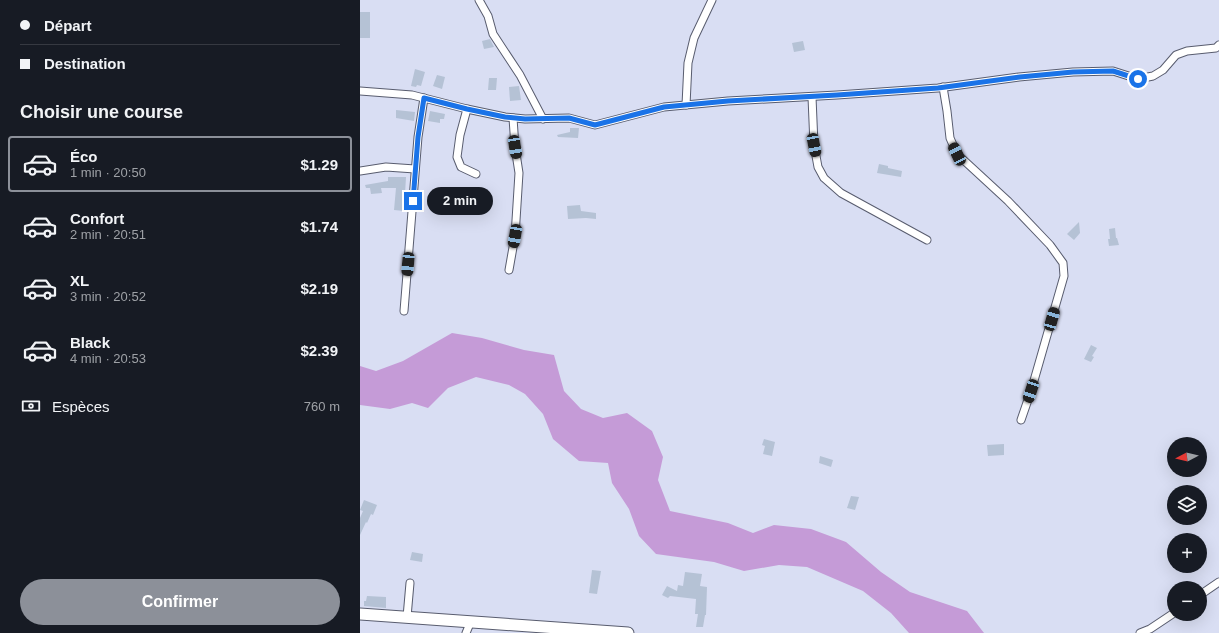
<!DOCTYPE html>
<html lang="fr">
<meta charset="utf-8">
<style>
:root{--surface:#171b24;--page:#242831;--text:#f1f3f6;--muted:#9ea1a6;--line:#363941;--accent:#8c9099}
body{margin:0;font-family:Helvetica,sans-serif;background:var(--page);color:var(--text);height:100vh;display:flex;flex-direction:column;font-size:15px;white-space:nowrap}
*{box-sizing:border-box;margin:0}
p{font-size:13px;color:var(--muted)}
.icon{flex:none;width:22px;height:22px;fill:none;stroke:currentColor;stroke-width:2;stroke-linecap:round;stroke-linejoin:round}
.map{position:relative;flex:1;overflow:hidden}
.details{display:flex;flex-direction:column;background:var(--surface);width:360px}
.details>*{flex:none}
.guide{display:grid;align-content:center;height:88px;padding:0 20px;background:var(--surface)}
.needle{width:26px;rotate:263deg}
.tools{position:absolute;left:807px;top:437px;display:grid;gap:8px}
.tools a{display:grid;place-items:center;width:40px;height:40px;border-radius:50%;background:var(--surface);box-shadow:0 4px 16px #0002;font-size:20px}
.end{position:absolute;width:18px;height:18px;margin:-9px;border:5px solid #1a73e8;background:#fff;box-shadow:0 0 0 2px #fff}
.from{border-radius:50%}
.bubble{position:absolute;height:28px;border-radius:14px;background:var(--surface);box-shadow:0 4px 16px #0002;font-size:13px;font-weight:700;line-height:28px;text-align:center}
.car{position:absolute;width:12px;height:24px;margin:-12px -6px;border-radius:5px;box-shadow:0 0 3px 1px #0007;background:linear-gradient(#222 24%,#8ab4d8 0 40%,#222 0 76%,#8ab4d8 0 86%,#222 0)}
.guide b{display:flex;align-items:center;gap:14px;height:38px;font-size:15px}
.guide b+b{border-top:1px solid var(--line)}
.guide i{width:10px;height:10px;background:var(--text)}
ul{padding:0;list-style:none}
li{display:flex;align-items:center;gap:12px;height:56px;margin:0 8px 6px;padding:0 12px;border:2px solid transparent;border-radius:4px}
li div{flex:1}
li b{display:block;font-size:15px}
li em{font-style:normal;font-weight:700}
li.on{border-color:var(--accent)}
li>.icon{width:36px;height:36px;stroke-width:1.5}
h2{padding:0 20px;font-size:18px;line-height:48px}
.pay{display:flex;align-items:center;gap:10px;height:44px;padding:0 20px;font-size:15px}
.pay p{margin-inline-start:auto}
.action{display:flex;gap:8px;margin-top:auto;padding:8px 20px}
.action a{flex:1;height:46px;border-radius:24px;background:var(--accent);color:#fff;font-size:16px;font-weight:700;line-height:46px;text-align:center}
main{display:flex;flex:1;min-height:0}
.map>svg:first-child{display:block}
.green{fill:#c59bd7}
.building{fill:#b5c2d5}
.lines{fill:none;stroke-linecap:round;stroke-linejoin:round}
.street-casing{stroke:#585c6e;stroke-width:9}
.secondary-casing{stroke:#585c6e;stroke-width:13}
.street{stroke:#fff;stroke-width:7}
.secondary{stroke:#fff;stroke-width:11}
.route{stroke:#1a73e8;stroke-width:5}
</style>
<main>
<section class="details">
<div class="guide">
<b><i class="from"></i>Départ</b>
<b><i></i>Destination</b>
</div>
<h2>Choisir une course</h2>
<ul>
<li class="on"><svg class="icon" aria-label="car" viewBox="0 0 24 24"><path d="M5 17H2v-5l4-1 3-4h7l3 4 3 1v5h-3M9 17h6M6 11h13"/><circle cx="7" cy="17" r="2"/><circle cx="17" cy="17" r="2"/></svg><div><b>Éco</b><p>1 min · 20:50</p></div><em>$1.29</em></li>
<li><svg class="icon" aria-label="car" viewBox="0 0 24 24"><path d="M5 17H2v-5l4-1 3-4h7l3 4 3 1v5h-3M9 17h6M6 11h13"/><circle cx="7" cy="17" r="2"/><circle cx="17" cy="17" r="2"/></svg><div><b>Confort</b><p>2 min · 20:51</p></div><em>$1.74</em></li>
<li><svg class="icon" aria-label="car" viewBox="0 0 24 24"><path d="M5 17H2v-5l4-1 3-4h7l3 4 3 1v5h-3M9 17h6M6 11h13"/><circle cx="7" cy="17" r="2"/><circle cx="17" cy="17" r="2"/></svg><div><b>XL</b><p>3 min · 20:52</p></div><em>$2.19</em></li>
<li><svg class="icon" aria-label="car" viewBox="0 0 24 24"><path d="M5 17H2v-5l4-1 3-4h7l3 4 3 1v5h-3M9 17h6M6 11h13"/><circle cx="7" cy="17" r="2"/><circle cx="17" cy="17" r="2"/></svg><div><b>Black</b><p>4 min · 20:53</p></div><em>$2.39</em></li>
</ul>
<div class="pay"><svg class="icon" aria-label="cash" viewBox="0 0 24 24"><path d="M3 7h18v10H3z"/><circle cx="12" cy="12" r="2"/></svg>Espèces<p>760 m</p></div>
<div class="action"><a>Confirmer</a></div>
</section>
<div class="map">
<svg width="859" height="633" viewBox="0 0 859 633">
<rect width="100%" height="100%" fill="#d9def3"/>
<!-- green -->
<path class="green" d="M92 333 122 338 164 350 194 355 204 391 221 409 243 418 267 413 292 431 303 457 298 480 310 511 368 523 393 533 414 525 451 529 486 542 521 572 550 592 607 611 624 633H549L531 613 503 591 447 567 419 565 384 571 354 562 296 554 279 536 269 509 252 483 248 463 219 461 193 439 183 414 165 394 149 385 116 377 88 388 68 408 52 403 30 409 0 405V366L16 371 43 361Z"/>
<!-- building -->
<g class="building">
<rect x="0" y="12" width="10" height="26"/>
<path d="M130 39 134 47 124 49 122 41Z"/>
<path d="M443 41 445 50 434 52 432 43Z"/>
<path d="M55 69 65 72 61 86 57 85 56 87 51 86Z"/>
<path d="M77 75 85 77 82 89 73 86Z"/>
<path d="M129 78H137L136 90H128Z"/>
<path d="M159 86 161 100 150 101 149 87Z"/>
<path d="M36 110 55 112 54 121 36 118Z"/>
<path d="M70 111 85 114 84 119H80V123L68 121Z"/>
<path d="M210 128H219L218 138 198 137 197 135 210 132Z"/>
<path d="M519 164 528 166V168L542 171 541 177 517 173Z"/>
<path d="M28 177H46L44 211 34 210 36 188H21L22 193 11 194 10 188H6L5 185 28 181Z"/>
<path d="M220 205 221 211 236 213V219L226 218 208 219 207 206Z"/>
<path d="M719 222 720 233 714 240 707 234Z"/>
<path d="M755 228 756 238H757L759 245 749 246 748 239H750L749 229Z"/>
<path d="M731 345 737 348 732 356 734 357 731 362 724 359Z"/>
<path d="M404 439 415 442 412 456 403 454 405 446 402 445Z"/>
<path d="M644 444V455L628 456 627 445Z"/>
<path d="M460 456 473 460 471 467 459 463Z"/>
<path d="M491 496 499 497 495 510 487 508Z"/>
<path d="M4 500 17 505 13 515 11 514 7 523 6 522 0 535V518L3 511 0 510Z"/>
<path d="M52 552 63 554 62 562 50 560Z"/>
<path d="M232 570 241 571 237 594 229 593Z"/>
<path d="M325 572 342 574 340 586 347 587 346 615H345L343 627H336L338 614H335L336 599 310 596 308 598 302 595 307 586 317 591 318 585 323 586Z"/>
<path d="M7 596 26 597V608L4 606V601H6Z"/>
</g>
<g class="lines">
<defs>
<g id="street">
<path d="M119 0 128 16 133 34 160 75 183 119"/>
<path d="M583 87 587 111 590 138 597 154 648 201 690 245 703 263 704 276 671 391 661 420"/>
<path d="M0 91 52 95 107 109 145 117 165 119 209 118 235 125 304 107 368 101 477 95 578 88 659 77 713 72 753 71 778 79 793 76 803 70 816 55 827 51 856 48 859 45"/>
<path d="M452 97 454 145 458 167 464 178 481 193 567 240"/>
<path d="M326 105 328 63 334 38 352 0"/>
<path d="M107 109 100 135 97 157 101 167 116 174"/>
<path d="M0 171 26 167 55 169"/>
<path d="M149 270 155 236 159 173 155 147 153 118"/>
<path d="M44 311 58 137 64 98"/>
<path d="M840 595 859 582"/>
<path d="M47 617 50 583"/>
<path d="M106 633 111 621"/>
<path d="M780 633 790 629 814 613"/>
</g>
<path id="secondary" d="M0 614 268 633"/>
</defs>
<!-- street casing -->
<use href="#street" class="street-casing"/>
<!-- secondary casing -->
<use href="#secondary" class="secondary-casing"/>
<!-- street -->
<use href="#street" class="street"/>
<!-- secondary -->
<use href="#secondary" class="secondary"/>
</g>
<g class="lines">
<!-- route -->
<path class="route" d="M53 201 58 137 64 98 107 109 145 117 165 119 209 118 235 125 304 107 368 101 477 95 578 88 660 77 713 72 753 71 778 79"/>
</g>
</svg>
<div class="tools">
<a><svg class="needle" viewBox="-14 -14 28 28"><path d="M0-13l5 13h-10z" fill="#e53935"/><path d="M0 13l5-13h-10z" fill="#9ea1a6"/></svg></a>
<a><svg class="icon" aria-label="layers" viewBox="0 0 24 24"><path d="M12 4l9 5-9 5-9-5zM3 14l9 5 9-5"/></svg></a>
<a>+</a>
<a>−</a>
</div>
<i class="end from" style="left:778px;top:79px"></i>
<i class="end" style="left:53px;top:201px"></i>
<div class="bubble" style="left:67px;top:187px;width:66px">2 min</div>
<i class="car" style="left:454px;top:145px;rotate:169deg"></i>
<i class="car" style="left:155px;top:147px;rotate:171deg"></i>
<i class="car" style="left:597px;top:154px;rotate:334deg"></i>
<i class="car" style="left:155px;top:236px;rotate:190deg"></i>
<i class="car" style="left:48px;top:264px;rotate:185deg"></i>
<i class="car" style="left:692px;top:319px;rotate:16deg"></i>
<i class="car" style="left:671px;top:391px;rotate:198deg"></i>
</div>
</main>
